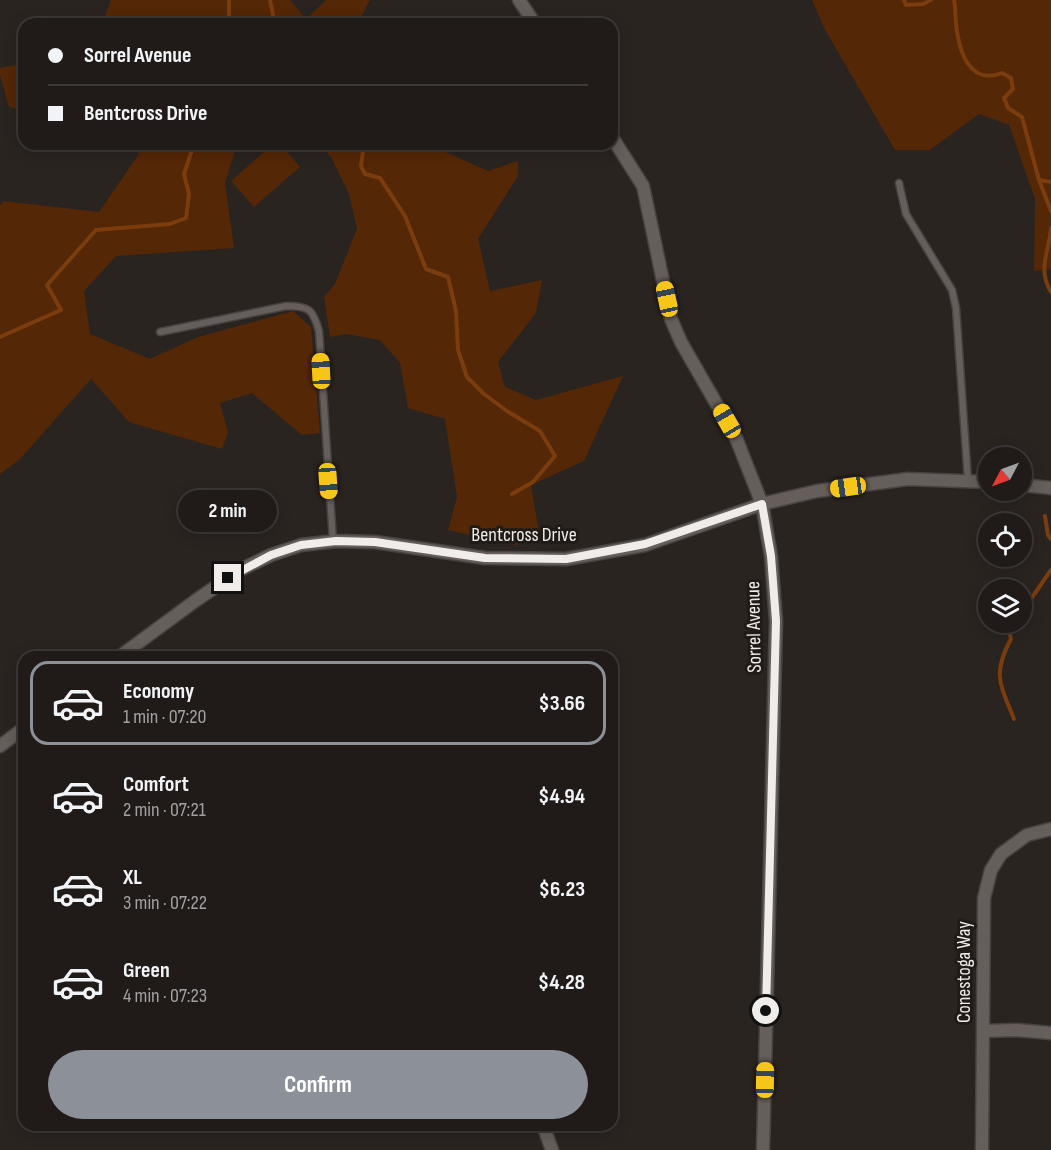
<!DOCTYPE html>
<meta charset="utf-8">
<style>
:root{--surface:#201b19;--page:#282422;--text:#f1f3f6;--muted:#a2a1a2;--line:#3d3938;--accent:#8c9099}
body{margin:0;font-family:"Sofia Sans Condensed",sans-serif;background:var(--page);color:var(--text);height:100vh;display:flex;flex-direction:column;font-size:22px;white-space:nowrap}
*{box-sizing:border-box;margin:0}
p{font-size:20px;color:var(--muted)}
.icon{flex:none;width:33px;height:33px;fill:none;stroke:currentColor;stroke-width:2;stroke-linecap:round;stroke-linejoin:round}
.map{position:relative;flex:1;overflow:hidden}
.sheet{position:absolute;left:18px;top:651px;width:600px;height:480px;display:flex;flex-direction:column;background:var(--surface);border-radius:18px;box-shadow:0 3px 15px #0003,0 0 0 2px var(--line)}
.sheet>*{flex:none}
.top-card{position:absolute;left:18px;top:18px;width:600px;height:132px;border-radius:18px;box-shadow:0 3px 15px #0003,0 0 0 2px var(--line);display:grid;align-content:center;height:132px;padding:0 30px;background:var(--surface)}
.needle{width:39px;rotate:229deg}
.tools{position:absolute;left:978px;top:447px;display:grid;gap:12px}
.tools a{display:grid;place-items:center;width:54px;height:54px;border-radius:50%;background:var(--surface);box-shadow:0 3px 15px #0003,0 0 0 2px var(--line);font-size:30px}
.end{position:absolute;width:27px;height:27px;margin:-14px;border:8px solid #f0ecea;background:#111;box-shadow:0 0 0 3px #111}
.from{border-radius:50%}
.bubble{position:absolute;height:42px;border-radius:21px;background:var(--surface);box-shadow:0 3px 15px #0003,0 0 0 2px var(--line);font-size:20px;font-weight:700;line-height:42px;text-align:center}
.car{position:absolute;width:18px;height:36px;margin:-18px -9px;border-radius:8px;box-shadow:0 0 4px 2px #0007;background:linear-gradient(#f5c518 24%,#345 0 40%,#f5c518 0 76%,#345 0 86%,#f5c518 0)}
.top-card b{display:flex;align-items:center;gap:21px;height:57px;font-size:22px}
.top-card b+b{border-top:2px solid var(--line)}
.top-card i{width:15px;height:15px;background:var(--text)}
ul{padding:10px 0 0;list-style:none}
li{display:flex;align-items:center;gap:18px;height:84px;margin:0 12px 9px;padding:0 18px;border:3px solid transparent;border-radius:18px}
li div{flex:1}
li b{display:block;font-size:22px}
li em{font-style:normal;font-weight:700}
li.active{border-color:var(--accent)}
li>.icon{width:54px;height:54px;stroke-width:1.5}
.primary-button{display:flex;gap:12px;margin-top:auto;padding:12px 30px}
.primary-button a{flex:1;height:69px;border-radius:36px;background:var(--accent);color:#fff;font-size:24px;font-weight:700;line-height:69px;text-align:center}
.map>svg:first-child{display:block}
.green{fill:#542706}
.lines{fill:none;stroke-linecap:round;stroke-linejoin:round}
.stream{stroke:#7b3d0e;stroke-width:4}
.service-casing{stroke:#474340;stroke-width:9}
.minor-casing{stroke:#474340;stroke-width:15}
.service{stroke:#655e5a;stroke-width:6}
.minor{stroke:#655e5a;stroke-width:12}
.route{stroke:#f0ecea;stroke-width:8}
.labels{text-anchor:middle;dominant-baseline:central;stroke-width:6;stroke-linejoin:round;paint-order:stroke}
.street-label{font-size:20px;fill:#f0ecea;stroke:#201b17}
</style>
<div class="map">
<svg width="1051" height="1150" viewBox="0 0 1051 1150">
<rect width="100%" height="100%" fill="#2a2421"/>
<!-- green -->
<g class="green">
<path d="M111 0H290L306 19 326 0H370L361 17 367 24H102Z"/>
<path d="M812 0H1051V269L1034 271 1035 199 1009 125 979 114 930 150H895L824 28Z"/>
<path d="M20 64 24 65V110L9 107 0 75V68Z"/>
<path d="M131 144H240L236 148 225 183 234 248 116 256 84 291 90 334 150 359 198 337 293 311 311 327 320 433 302 435 252 393 220 403 228 432 222 449 129 422 91 379 20 459 0 474V205L3 201 99 212 139 154Z"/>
<path d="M273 144H280L300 167 254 207 231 181Z"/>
<path d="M320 144H439V149L488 171 518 161V176L478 239 490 291 542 280 536 313 498 362 505 387 536 400 623 376 584 461 531 485 539 533 516 545 448 530 457 497 445 419 408 408 400 363 380 340 346 334 330 337 324 297 335 284 357 229 349 194 331 157Z"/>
</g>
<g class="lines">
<!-- stream -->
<g class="stream">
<path d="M270 0 275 24"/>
<path d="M904 0 906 5 923 4 931 0"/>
<path d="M954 0C956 8 955 16 956 24 959 51 969 86 1002 73L1011 78 1013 89 1004 98 1008 108 1022 117 1039 180 1051 211"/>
<path d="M229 24V0"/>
<path d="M364 144 361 166 365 174 380 178 405 216 426 269 448 277 456 311 458 350 467 377 484 394 507 411 540 431 555 456 533 482 512 494"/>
<path d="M1039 180 1051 182"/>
<path d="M1051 228C1049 253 1037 268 1051 292"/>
<path d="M0 337 61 310 47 285 96 230 170 224 186 218 189 194 184 174 194 144"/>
<path d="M1045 516 1048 535 1051 539"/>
<path d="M1022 612 1051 570"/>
<path d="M1012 622 1008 627 1011 639C992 674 1000 684 1014 719"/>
</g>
<defs>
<g id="service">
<path d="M899 183 906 214 952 290 956 308 968 481"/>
<path d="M160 332 286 306C309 306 313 309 319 331L333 541"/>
</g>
<g id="minor">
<path d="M519 0 535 24"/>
<path d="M612 137 643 186 671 319 681 342 736 438 762 504 771 556 776 621 763 1150"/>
<path d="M1022 485 1051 488"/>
<path d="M119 657 195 601 240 570 271 555 301 545 336 541 375 542 485 558 566 559 645 545 762 504 817 491 908 479 988 482"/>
<path d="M0 746 24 728"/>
<path d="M984 1031 1016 1030 1051 1033"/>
<path d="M543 1125 552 1150"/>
<path d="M982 1150 984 898 991 870 1001 854 1027 835 1051 829"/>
</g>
</defs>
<!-- service casing -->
<use href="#service" class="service-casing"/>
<!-- minor casing -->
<use href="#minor" class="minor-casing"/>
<!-- service -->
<use href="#service" class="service"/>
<!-- minor -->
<use href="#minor" class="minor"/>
</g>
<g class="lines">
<!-- route -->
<path class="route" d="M228 578 271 555 301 545 336 541 375 542 485 558 566 559 645 544 762 504 771 556 776 621 766 1011"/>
</g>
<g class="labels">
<!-- street labels -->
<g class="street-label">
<text x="524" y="535">Bentcross Drive</text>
<text transform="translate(754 627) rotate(-91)">Sorrel Avenue</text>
<text transform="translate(964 972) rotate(-90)">Conestoga Way</text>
</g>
</g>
</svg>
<div class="tools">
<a><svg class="needle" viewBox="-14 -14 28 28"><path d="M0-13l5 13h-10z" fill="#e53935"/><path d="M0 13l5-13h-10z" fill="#a2a1a2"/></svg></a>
<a><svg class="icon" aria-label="locate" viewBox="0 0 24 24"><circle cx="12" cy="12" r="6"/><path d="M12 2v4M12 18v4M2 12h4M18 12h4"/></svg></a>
<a><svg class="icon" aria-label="layers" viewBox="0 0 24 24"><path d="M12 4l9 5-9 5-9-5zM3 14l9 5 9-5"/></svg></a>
</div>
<i class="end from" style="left:766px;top:1011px"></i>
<i class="end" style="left:228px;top:578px"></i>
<div class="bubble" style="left:178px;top:490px;width:99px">2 min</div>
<i class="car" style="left:667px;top:299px;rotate:348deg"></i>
<i class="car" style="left:321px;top:371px;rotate:357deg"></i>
<i class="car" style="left:727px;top:421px;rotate:330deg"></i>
<i class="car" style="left:328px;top:481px;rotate:176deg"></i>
<i class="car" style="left:848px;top:487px;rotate:262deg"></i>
<i class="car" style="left:765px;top:1080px;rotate:1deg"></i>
<div class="top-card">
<b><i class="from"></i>Sorrel Avenue</b>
<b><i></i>Bentcross Drive</b>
</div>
<section class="sheet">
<ul>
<li class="active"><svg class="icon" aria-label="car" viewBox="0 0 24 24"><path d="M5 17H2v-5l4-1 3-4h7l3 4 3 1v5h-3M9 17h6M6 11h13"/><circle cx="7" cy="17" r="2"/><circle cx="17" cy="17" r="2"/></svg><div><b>Economy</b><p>1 min · 07:20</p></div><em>$3.66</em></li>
<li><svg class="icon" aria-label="car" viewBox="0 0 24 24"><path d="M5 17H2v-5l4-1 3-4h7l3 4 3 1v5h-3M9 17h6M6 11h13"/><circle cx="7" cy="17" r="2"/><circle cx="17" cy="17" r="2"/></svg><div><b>Comfort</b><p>2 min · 07:21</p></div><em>$4.94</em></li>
<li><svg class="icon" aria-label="car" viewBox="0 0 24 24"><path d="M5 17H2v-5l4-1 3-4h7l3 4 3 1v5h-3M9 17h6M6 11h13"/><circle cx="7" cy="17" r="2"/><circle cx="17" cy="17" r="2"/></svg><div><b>XL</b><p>3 min · 07:22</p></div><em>$6.23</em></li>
<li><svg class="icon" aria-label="car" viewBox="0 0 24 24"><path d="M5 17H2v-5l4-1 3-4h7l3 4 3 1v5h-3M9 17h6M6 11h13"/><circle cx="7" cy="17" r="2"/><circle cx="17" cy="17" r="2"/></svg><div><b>Green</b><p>4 min · 07:23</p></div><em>$4.28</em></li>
</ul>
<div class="primary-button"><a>Confirm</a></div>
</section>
</div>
